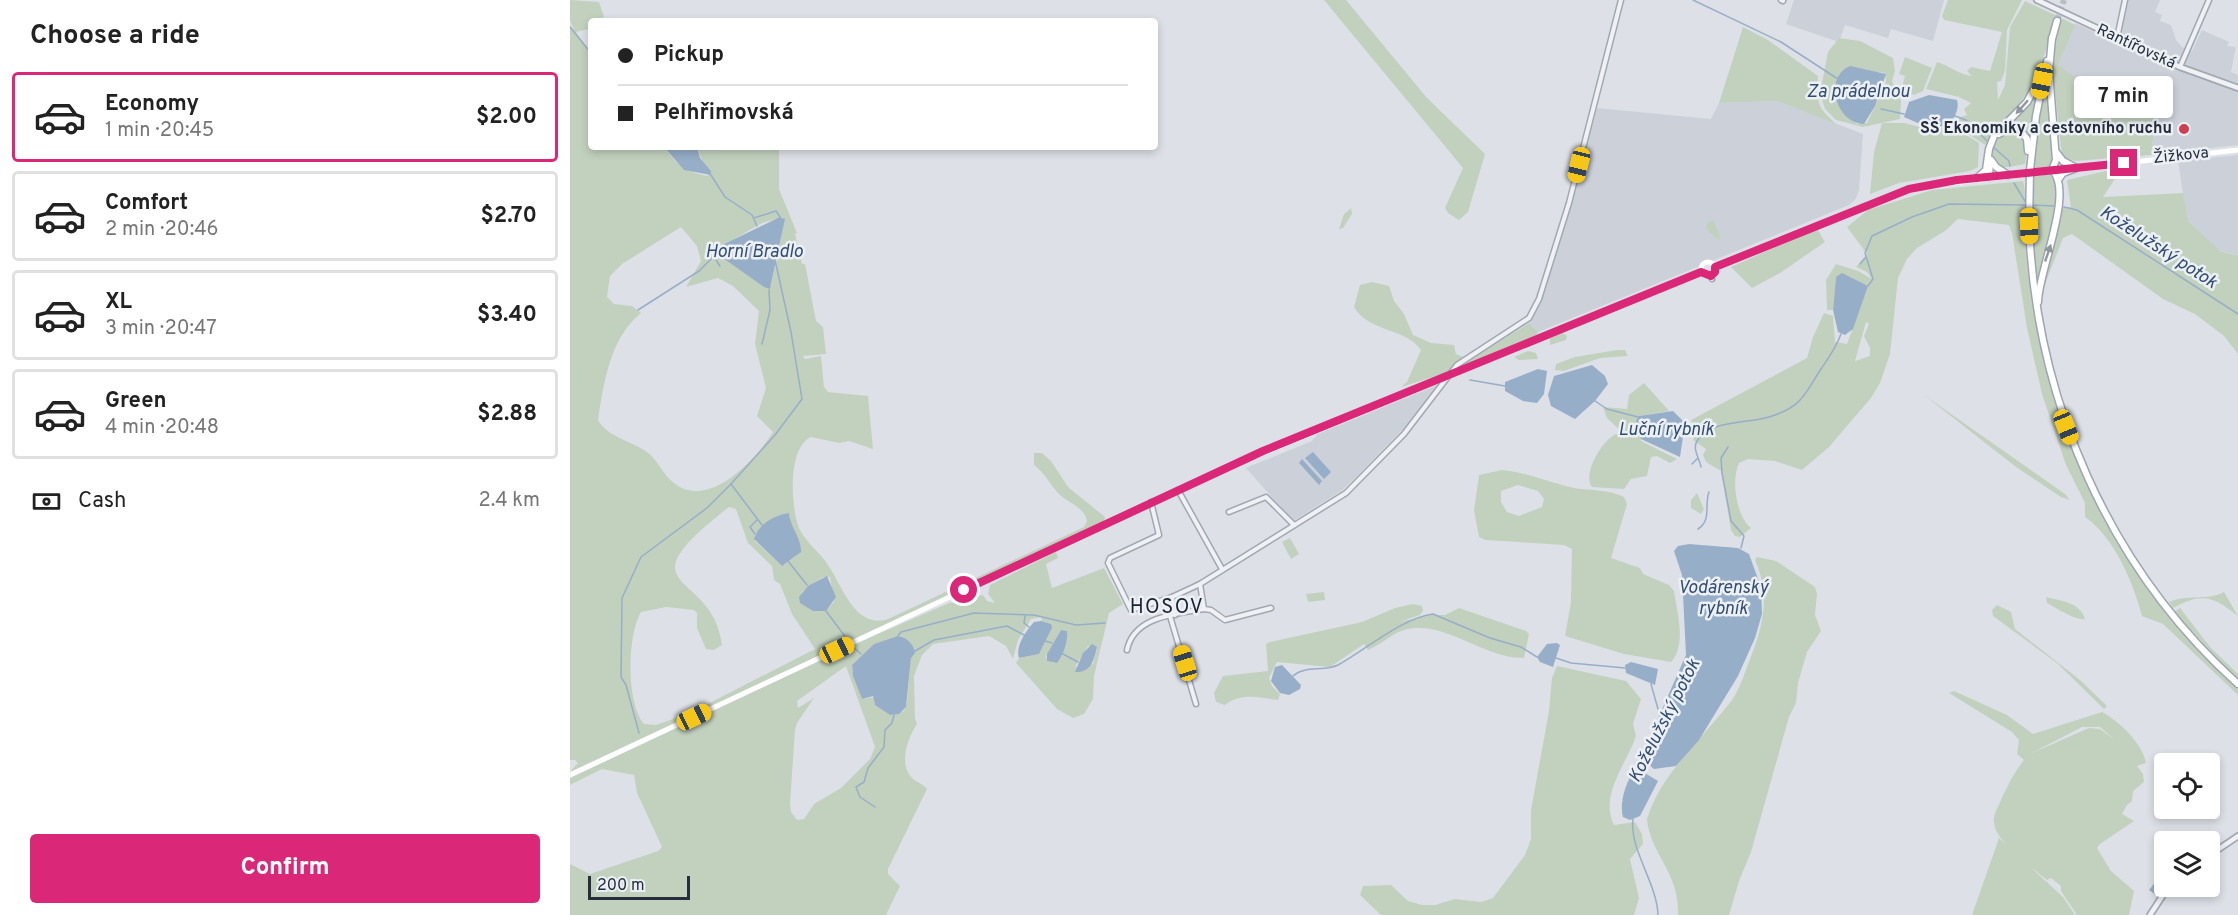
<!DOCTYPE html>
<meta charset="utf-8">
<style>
:root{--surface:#fff;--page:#f2f2f2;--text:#222;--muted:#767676;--line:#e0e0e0;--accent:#db2777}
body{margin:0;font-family:Overpass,sans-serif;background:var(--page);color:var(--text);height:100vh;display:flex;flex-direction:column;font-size:22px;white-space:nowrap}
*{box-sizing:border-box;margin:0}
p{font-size:20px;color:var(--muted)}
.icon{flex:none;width:33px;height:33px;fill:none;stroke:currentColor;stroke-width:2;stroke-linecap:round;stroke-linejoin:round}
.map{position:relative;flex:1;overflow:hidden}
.details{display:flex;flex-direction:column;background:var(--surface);width:570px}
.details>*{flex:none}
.banner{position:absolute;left:18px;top:18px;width:570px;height:132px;border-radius:6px;box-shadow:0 3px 9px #0003;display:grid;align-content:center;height:132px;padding:0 30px;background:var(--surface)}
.fabs{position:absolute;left:1584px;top:753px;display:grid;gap:12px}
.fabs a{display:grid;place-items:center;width:66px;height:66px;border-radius:6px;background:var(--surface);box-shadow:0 3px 9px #0003;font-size:30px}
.scale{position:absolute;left:18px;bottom:15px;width:102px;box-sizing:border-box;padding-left:6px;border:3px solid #262e3e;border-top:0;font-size:16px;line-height:21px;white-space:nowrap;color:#262e3e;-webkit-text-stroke:4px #ecf0f5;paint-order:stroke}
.end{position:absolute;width:27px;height:27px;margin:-14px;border:8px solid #db2777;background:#fff;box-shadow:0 0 0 3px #fff}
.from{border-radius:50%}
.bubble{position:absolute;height:42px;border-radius:6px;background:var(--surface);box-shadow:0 3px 9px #0003;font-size:20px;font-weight:700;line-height:42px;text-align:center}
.car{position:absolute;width:18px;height:36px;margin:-18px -9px;border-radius:8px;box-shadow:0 0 4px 2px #0007;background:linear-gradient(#f5c518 24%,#345 0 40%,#f5c518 0 76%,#345 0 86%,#f5c518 0)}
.banner b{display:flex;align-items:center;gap:21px;height:57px;font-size:22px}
.banner b+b{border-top:2px solid var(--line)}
.banner i{width:15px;height:15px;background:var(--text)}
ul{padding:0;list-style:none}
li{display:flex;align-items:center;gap:18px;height:90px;margin:0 12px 9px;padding:0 18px;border:3px solid var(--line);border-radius:6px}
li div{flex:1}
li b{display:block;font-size:22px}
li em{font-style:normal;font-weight:700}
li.selected{border-color:var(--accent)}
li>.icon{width:54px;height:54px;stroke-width:1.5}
h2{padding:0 30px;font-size:27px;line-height:72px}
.pay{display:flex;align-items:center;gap:15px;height:66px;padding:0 30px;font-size:22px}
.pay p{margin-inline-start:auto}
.cta{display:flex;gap:12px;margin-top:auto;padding:12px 30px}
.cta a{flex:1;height:69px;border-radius:6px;background:var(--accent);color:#fff;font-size:24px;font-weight:700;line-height:69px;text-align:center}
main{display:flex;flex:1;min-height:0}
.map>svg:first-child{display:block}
.built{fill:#cbd0d9}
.green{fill:#c2d1be;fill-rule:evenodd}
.water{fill:#97aec8}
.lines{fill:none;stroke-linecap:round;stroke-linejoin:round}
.stream{stroke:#97aec8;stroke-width:1.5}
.primary-tunnel{stroke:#b8bdc5;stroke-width:6;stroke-dasharray:6 3;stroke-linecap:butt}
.minor-casing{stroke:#a2a8b1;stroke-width:7}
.tertiary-casing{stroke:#a2a8b1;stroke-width:8}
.primary-casing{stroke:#9ca5b3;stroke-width:9}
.minor{stroke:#f0f1f5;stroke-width:4}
.tertiary{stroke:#f0f1f5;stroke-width:4.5}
.secondary{stroke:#fff;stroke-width:5}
.primary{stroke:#fff;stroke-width:6}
.primary-bridge-casing{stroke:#9ca5b3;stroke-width:9;stroke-linecap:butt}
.primary-bridge{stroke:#fff;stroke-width:6}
.oneway{fill:#92969e}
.route{stroke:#db2777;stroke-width:8}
.poi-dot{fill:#d03e51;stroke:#ecf0f5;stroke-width:2}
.labels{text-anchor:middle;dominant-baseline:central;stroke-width:5;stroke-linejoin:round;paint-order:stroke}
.street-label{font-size:16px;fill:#262e3e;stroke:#ecf0f5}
.poi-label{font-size:16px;font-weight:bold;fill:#262e3e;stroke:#ecf0f5;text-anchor:end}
.water-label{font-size:18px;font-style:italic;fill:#304c72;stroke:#ecf0f5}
.quarter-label{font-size:20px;letter-spacing:1.5px;fill:#19202e;stroke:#ecf0f5}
</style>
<main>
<section class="details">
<h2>Choose a ride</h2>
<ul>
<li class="selected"><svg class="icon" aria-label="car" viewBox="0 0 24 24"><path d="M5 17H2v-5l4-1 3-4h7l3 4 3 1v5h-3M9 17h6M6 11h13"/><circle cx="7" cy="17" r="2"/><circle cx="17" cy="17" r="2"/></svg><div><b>Economy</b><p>1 min · 20:45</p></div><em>$2.00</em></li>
<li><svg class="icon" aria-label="car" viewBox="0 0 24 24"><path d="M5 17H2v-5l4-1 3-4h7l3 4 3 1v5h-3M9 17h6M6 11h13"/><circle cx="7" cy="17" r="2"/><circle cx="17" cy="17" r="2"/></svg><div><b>Comfort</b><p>2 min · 20:46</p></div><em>$2.70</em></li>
<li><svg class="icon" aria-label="car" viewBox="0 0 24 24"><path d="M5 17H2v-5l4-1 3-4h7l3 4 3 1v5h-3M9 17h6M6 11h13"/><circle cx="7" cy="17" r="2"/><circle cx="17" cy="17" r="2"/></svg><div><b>XL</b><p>3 min · 20:47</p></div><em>$3.40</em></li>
<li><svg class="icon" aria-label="car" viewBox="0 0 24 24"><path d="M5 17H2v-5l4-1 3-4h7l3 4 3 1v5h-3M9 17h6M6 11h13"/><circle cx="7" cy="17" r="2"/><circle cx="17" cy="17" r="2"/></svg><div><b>Green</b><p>4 min · 20:48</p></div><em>$2.88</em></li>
</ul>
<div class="pay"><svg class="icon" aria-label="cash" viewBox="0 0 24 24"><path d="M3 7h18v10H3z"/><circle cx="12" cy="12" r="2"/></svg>Cash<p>2.4 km</p></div>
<div class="cta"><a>Confirm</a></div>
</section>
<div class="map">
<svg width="1668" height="915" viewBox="0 0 1668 915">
<rect width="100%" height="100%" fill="#dde1e7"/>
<!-- built -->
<g class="built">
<path d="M1224 0H1374L1363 41 1321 29 1318 38 1275 25 1269 42 1216 24Z"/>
<path d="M1557 0H1590L1585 12 1592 15 1590 21 1601 25 1606 40 1612 47 1622 51 1632 30 1659 42 1657 46 1666 47 1661 72 1668 75V145L1581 155 1585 124 1591 112 1534 90 1510 96 1488 65 1505 23 1556 46 1559 39 1551 36Z"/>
<path d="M1207 101 1293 134 1289 190 1285 200 1279 205 968 332 959 323 971 303 1027 108 1141 119 1149 103Z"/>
<path d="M1668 155V256L1642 248 1617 220 1608 161Z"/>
<path d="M868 385 841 421 786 477 771 491 723 521 676 468 742 441 748 434Z"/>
</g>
<!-- green -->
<g class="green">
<path d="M0 0 29 2 34 17 21 21 18 29 6 32 21 54V147H94C107 165 116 172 138 176L127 147H209V189L227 233 225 234 232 264H235L246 321 253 327 256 354 233 356 235 359 251 356 254 387 258 392 298 396 303 449 279 441 269 443 241 437C217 448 221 508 229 528 235 542 250 552 258 565 272 585 285 630 318 619L514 527 517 521C515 508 499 503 490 495 480 485 475 473 464 465V453H472L481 461 498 487 535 517 534 522 0 772 8 763 5 760H0V25L5 30 0 21ZM213 217C216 224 203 273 201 287H194L145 250 192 223ZM111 227 127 246 131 261 116 287 148 278 163 286 189 311 185 344 196 388 187 416 203 432C186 459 139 511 104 483 93 475 88 460 77 452 62 441 37 437 28 420 34 382 40 338 71 313L62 306 44 304 37 297 40 276 52 264ZM159 507 166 509 178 543 202 566 204 580 210 584 222 614 245 649 120 713 86 725 74 724C56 703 57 635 71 612L96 607 124 610 127 613V628L136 649 144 650 152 645C143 568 47 594 159 507ZM220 515V525L231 547 226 556 212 566 185 541V534L200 520ZM253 577H260L264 602 256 610 243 611 234 604 232 592Z"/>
<path d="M754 0H776L857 98 915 154 898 212 889 220 878 213 875 208 893 168Z"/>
<path d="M1378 0H1452L1437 30 1435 71 1431 81 1427 82 1428 100 1435 85 1440 27 1455 1 1487 16 1465 84 1415 145 1386 126 1388 118 1397 115 1394 109 1401 103 1389 97 1356 89 1367 62C1380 66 1388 74 1402 76L1397 71 1401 67 1420 71 1432 32 1374 20 1372 16Z"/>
<path d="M1491 18 1505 25 1488 65 1506 78 1510 95H1521L1535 88 1591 112 1585 124 1581 155 1505 161 1492 157 1482 63Z"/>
<path d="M1173 27 1198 40 1248 76C1247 102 1246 106 1266 124L1207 101 1149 103Z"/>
<path d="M1269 38 1290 41 1323 58 1325 71 1322 81 1331 101 1330 119 1293 127 1266 120 1255 109 1250 93 1258 52ZM1308 72 1315 73 1316 82 1297 123 1287 124C1271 114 1266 104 1266 86Z"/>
<path d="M1335 57 1362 68 1353 91 1344 95 1331 91 1335 76 1329 74Z"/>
<path d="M1477 67 1484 160 1478 167 1463 168 1468 114Z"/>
<path d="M1467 90 1460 137H1459L1449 127 1437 125Z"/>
<path d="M1312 123H1334L1357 129 1383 127 1409 143 1408 167 1400 171 1329 183 1300 194 1304 152Z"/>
<path d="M1437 131H1446L1454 137 1457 152 1455 164C1448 165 1436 169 1430 166 1416 158 1425 139 1434 132L1438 134Z"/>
<path d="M1553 167 1533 197 1613 193 1618 221 1650 251 1668 256V354L1654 336 1625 314 1593 299 1502 234 1493 238 1475 284 1473 281 1489 228 1491 207H1501L1497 180Z"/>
<path d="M1482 174 1485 177 1486 212 1467 285 1462 232V177Z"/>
<path d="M1453 181C1457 193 1453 212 1454 226 1455 255 1460 286 1465 316 1490 464 1560 584 1668 687V695L1593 624 1572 616C1563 582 1544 537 1515 517V503L1496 465 1472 394 1457 328 1442 233 1439 225 1388 219 1375 231 1347 248 1337 259 1328 278 1320 354 1310 383 1301 398 1259 447 1232 470 1205 461 1178 459 1169 463C1161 480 1166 516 1181 528L1170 537 1165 536 1161 530 1151 471 1136 462 1133 455 1136 449 1123 440 1126 432 1121 420 1237 358 1243 337 1254 313 1263 316 1265 342 1277 344 1298 286 1266 277 1263 310H1257L1256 280 1266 264 1288 271 1302 279 1297 272 1286 267 1297 254 1277 227 1298 210 1362 190ZM1296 322 1299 324 1294 336 1300 348V356L1285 361Z"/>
<path d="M781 208 782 214 773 228 769 229 774 214Z"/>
<path d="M1144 221 1151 239 1146 238 1136 229 1138 222Z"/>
<path d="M1247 229 1255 242 1210 273 1182 288 1161 267Z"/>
<path d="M802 282 819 286 824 301 834 314 843 335 861 343 884 345 886 354 895 358 879 372 831 387 837 382 851 350C836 328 798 332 784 307L790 285Z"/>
<path d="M959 323 968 332 966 335 888 368Z"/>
<path d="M993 333 997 336 996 340 980 345V338Z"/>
<path d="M1047 350H1055L1058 356 1030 358 994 371 985 370 986 364 1005 357Z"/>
<path d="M958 351 966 353 968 359 949 360 944 357Z"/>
<path d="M1074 383 1099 411 1069 416 1071 441 1107 459 1100 463 1087 456 1081 457 1077 476 1061 479 1054 489 1022 487C1012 474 1032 440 1046 434L1056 436 1037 418 1033 407 1057 409 1059 395Z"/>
<path d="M1354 395 1495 494 1500 500 1491 497 1446 467Z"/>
<path d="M932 470C957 472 979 483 1004 488 1021 491 1039 489 1054 497L1057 504 1041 558 1070 568 1073 574 1099 585 1104 591C1107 612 1117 645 1101 662L1054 654 995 636 1001 602 1002 549 994 545 915 540 909 537 904 510 909 475ZM948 485 968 491 974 499 972 507 949 516 937 512 931 502V491Z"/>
<path d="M1127 493 1134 509 1131 514 1121 508V500Z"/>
<path d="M720 538 729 554 721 559 712 542Z"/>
<path d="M486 552 488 558 476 564 482 588 534 568 553 604 539 613 524 676 523 699 514 714 503 718 487 709 446 663 449 658 469 654 481 630V624L471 621 472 617 461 619 448 640 443 659 436 646 419 636 363 644 352 655 344 676 345 719 347 724C338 737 328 764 342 778 347 783 354 784 357 789L318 869V874L330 886 316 915H0V864L20 874 88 851 92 847 67 793 64 775 32 769 0 785V778L276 648 379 603 413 595 417 601 425 603 418 594 420 585ZM491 630 497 631C498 644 494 655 485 663L477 661 476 656ZM330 636 341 658 337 702 334 711 320 715 305 705 303 697 292 699 282 671V665L304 644ZM518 646 527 649 523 664 505 667ZM276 666 305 747 300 759 271 788 244 804 234 819 227 820 221 812 220 804 225 730 227 723 244 698 228 708 227 701Z"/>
<path d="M1187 557 1206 561 1245 587 1247 594 1245 615 1251 631 1237 652 1228 683 1226 703 1219 717 1181 852 1169 881 1159 915H1108C1110 873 1080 854 1077 819 1091 773 1134 737 1162 700 1170 689 1174 674 1179 662 1193 626 1201 597 1185 560Z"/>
<path d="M754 592 755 600 738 602 736 594Z"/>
<path d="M1654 592 1668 616C1643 596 1632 592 1603 608L1599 602C1616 594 1638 601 1654 592Z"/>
<path d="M1476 597C1491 601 1510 602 1515 619 1506 621 1486 608 1477 603Z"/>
<path d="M843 604 852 606 853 611 850 615 829 622 859 615H875L889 608 956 631 959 634 954 658C913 659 875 619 834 630 821 634 811 645 798 650L794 644 760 667 707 662 699 678 702 686 710 694 708 700C689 698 672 692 655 705L646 702 644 693 653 676 698 671 696 644 700 642 792 622 825 608Z"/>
<path d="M1427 605 1441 612 1445 629 1510 680 1537 706 1534 709 1487 663 1423 616 1422 610Z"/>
<path d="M1610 608 1640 647 1668 674V680L1604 612Z"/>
<path d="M987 666 1056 681 1071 699 1063 724 1066 736C1057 763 1029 795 1044 825L1065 822 1072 834 1073 844 1060 859 1069 898 1064 915H811L790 895 793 886 821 885 838 901 852 905H865L885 899 911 902 923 898 955 855 961 839V810L979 711 982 678Z"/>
<path d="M1384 691 1437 715 1463 734 1532 712C1549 721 1573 744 1576 763L1567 766 1573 774 1574 782 1563 791 1562 801 1557 805 1552 814 1564 821 1530 844 1527 848 1541 871 1564 891 1559 915H1507L1491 891V886L1481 878 1477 880C1462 868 1425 842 1424 822 1423 815 1428 807 1431 800 1438 785 1443 774 1454 760L1447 754 1449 740 1442 732 1379 693ZM1512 727H1530L1544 739 1530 729 1519 728 1462 753Z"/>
<path d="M1429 838 1493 897 1505 915H1402Z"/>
</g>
<!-- water -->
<g class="water">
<path d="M1280 66 1316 74 1305 106 1294 124C1266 124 1253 77 1280 66Z"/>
<path d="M1359 95 1387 100C1390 110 1383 121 1376 126L1357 127 1334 117 1339 102Z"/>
<path d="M94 147H127L130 158 141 171V175L114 170Z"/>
<path d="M210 217 215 219 200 289 194 287 146 253 148 247Z"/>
<path d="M1272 273 1298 286 1283 329 1275 335 1268 332 1263 310 1266 277Z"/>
<path d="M1022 365 1035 376 1038 384 1025 401 1005 419 981 406 978 395 984 376Z"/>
<path d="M968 369 977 371 974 394 967 403 953 401 935 391V382Z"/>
<path d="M1103 411 1115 423 1110 457 1071 439 1066 421 1069 416Z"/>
<path d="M743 452 761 472 754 479 735 458Z"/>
<path d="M732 459 752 481 749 485 729 463Z"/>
<path d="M219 513C220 527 232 539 231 552L212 566 184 539C188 524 205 515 219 513Z"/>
<path d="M1119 544 1168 548 1179 554 1191 587 1192 614 1185 638 1168 676 1129 740 1106 766 1084 769 1077 763 1075 748 1116 655 1112 575 1104 551 1108 546Z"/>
<path d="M257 576 266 597 256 611H243L230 603 229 597 238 586Z"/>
<path d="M471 621 481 624 482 628 469 654 449 658C445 646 456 631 464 622Z"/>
<path d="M491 630 497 631C498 643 494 653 487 663L477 661V654Z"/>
<path d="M328 636C336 637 344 644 345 653L341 658 336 707 329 714 320 715 305 705 303 696 292 699 283 676 282 665 304 644Z"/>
<path d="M987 643 990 645 983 667 970 662 967 657 977 644Z"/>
<path d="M522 644 527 647C524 660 521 673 505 672L513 653Z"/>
<path d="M1061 662 1088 669 1085 685 1056 673 1055 665Z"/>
<path d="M712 665 731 685 730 689 719 695 710 693 701 681 705 667Z"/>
<path d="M1068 769 1088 781 1070 816 1060 820 1053 817C1049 802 1056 782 1065 769Z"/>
<path d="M1594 871V884L1586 895 1579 890Z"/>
</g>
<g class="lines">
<!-- stream -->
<g class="stream">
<path d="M1123 0 1211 42 1268 79"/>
<path d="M0 27 21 53"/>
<path d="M1311 109 1334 114"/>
<path d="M1385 116 1396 120 1419 143"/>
<path d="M1422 146 1439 161 1440 166"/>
<path d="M141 175 155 197 182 215 187 226"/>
<path d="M1444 183 1456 203"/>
<path d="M1461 205 1484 206"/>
<path d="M1494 207 1507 210 1668 314"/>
<path d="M184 218 206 211 210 217"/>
<path d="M144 257 150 266"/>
<path d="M1290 264 1295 258"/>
<path d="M1298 286 1303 279 1295 253 1302 236 1342 217 1379 204 1457 205"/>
<path d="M68 310 129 271 147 253"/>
<path d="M192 344 200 310 199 290"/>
<path d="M900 380 935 386"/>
<path d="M1025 401 1037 409 1068 417"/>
<path d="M1158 447 1151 458 1152 473 1161 521 1174 536 1171 548"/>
<path d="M1122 464 1128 458"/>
<path d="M1131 467C1130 460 1122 449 1127 441 1142 419 1176 424 1199 417 1232 407 1234 395 1251 369 1259 357 1266 348 1271 334"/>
<path d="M192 525 161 484 205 435 232 399 221 332 205 260"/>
<path d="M1128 529C1142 520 1134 505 1139 492"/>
<path d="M185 534 180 527 187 520"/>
<path d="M218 561 237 585"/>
<path d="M256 611 277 639"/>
<path d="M455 616 454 623 459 627"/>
<path d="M328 636 331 632 404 613 464 615 506 625 535 623"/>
<path d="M472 640 482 643"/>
<path d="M283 647 291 654"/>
<path d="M345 651 364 640 437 626 456 636"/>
<path d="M491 653 508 662"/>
<path d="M986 658 1001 663 1055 668"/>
<path d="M723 676C735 665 754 672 768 665 795 650 832 618 863 614L920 638 951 647 967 657"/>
<path d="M1081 684 1088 709"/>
<path d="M69 733 56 685 51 677 52 598 71 557 137 508 161 484"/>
<path d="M305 807 290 797 286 787 294 782 298 768 314 747 315 730 322 723 324 715"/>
<path d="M1063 819C1059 849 1087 883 1088 915"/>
</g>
<!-- primary-tunnel -->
<path class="primary-tunnel" d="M1487 21 1494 0"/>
<defs>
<g id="minor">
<path d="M1211 0 1213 1"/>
<path d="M1547 38 1555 0"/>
<path d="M1610 67 1639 0"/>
<path d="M1141 276 1142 279"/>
<path d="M608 490 652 569"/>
<path d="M581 502 589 535 540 558 538 563 561 610 602 597 630 584 776 493 834 434 887 365 959 318 969 299 999 203 1051 0"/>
<path d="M659 512 696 497 724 525"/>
<path d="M630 584 634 609"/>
<path d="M602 597 605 615"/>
<path d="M600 616 626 704"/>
<path d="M557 650C564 616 606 614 634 609L641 610 655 620 701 608"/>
</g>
<g id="tertiary">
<path d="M1467 0 1610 67 1668 88"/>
<path d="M1640 855 1668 836"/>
<path d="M1580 915 1599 886"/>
</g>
<g id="primary">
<path d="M1482 39 1487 21"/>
<path d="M1429 134 1437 129 1450 130 1457 139 1458 151"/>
<path d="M1486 152 1493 161 1506 168"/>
<path d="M1421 160 1426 167 1438 175"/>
<path d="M1460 170 1466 116 1477 61"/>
<path d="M1419 177 1420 160"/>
<path d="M1407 178 1416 170 1419 149 1424 136 1457 102 1469 80"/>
<path d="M1488 180 1493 173 1506 168"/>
<path d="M1459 226C1466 400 1538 567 1668 684"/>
<path d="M1468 302C1468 272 1505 191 1482 170L1486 160 1479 71 1482 38"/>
</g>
</defs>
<!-- minor casing -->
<use href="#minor" class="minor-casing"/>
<!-- tertiary casing -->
<use href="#tertiary" class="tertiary-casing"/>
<!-- primary casing -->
<use href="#primary" class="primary-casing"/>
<!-- minor -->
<use href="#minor" class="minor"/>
<!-- tertiary -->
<use href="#tertiary" class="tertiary"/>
<!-- secondary -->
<g class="secondary">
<circle cx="1138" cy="269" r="7"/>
<path d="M1145 267 1313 198 1356 186 1668 150"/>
<path d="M0 775 636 477 1131 272"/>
</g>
<!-- primary -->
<use href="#primary" class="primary"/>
<defs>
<path id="primary-bridge" d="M1459 226 1460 170"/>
</defs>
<!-- primary-bridge casing -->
<use href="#primary-bridge" class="primary-bridge-casing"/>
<!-- primary-bridge -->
<use href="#primary-bridge" class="primary-bridge"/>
</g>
<!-- one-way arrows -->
<defs><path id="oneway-solid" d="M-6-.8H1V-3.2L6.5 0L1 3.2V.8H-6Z" transform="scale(1.5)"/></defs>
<g class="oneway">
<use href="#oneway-solid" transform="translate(1452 107) rotate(132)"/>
<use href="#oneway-solid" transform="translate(1478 253) rotate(-71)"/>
</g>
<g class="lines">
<!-- route -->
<path class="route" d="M394 590 693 451 1131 272 1141 276 1145 272V267L1339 189 1387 180 1554 163"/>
</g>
<!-- markers -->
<circle class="poi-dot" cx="1614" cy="129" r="6"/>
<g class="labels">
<!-- street labels -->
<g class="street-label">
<text transform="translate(1566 47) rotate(25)">Rantířovská</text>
<text transform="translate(1611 156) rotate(-6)">Žižkova</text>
</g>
<!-- poi labels -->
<g class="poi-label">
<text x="1602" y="129">SŠ Ekonomiky a cestovního ruchu</text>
</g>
<!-- water labels -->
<g class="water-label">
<text x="1288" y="92">Za prádelnou</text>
<text transform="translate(1588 248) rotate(33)">Koželužský potok</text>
<text x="184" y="252">Horní Bradlo</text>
<text x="1096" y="430">Luční rybník</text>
<text x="1153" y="588">Vodárenský<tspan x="1153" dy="21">rybník</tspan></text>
<text transform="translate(1095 721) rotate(-63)">Koželužský potok</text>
</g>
<!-- quarter labels -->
<g class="quarter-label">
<text x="597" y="608">HOSOV</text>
</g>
</g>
</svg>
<div class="fabs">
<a><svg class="icon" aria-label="locate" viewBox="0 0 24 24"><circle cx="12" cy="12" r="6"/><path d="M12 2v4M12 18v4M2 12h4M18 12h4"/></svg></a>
<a><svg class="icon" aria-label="layers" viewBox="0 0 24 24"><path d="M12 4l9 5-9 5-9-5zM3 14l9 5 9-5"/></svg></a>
</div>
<div class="scale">200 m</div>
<i class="end from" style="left:394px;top:590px"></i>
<i class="end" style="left:1554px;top:163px"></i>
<div class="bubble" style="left:1504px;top:76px;width:99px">7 min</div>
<i class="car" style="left:1472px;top:81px;rotate:191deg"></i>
<i class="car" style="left:1009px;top:165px;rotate:194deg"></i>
<i class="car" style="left:1459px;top:226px;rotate:178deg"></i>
<i class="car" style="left:1496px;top:427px;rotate:158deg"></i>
<i class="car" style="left:267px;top:650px;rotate:65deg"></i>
<i class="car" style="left:615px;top:663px;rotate:343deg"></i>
<i class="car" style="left:124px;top:717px;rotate:65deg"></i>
<div class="banner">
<b><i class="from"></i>Pickup</b>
<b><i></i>Pelhřimovská</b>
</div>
</div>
</main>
